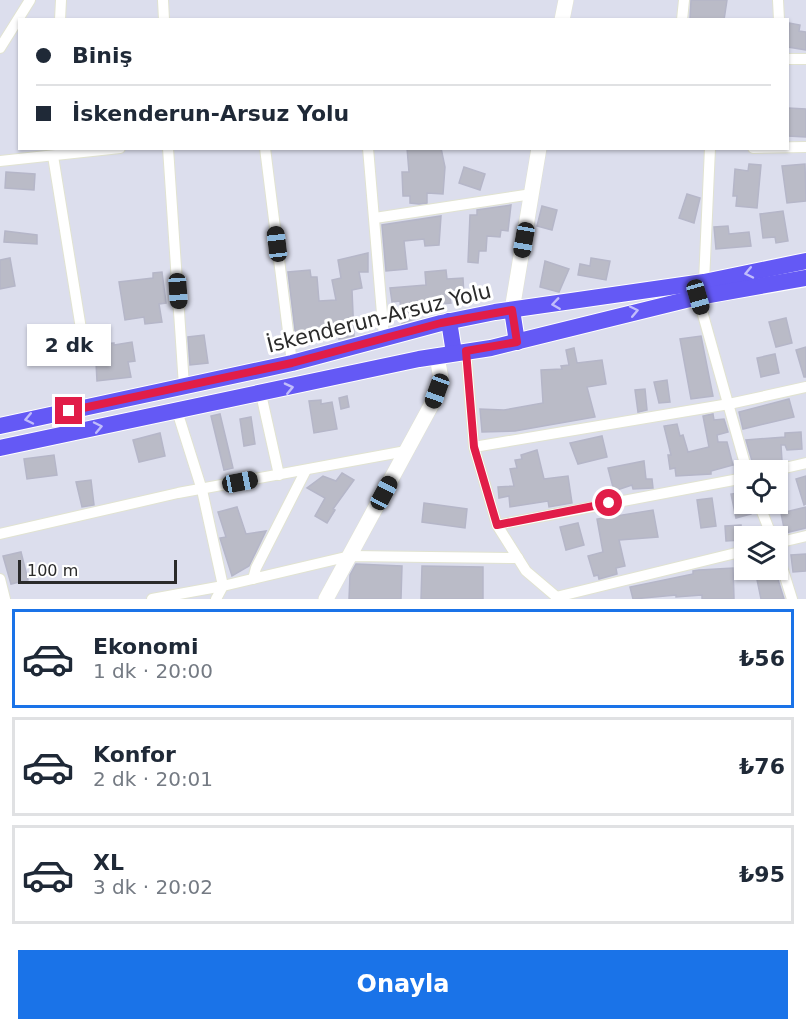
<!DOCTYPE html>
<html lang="tr">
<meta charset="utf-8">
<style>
:root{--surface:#fff;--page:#f2f2f3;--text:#1f2937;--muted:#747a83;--line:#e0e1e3;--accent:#1a73e8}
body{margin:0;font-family:"DejaVu Sans",sans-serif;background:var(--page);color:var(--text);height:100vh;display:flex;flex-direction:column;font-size:22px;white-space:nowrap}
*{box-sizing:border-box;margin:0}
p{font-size:20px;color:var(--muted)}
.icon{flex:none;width:33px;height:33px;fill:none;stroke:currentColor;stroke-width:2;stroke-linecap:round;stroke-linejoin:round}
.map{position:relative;height:599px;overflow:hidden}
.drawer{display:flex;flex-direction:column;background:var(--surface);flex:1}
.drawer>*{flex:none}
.guide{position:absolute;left:18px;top:18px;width:771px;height:132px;border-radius:0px;box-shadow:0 2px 4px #0004;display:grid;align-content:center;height:132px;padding:0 18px;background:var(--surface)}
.buttons{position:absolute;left:734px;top:460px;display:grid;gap:12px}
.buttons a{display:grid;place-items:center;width:54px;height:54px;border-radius:0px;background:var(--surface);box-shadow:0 2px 4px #0004;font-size:30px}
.scale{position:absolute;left:18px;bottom:15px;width:159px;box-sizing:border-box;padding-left:6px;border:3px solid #2a2a2a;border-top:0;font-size:16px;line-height:21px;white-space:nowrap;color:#2a2a2a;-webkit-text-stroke:4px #fff;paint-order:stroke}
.end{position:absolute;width:27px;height:27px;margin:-14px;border:8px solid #e11d48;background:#fff;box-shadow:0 0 0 3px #fff}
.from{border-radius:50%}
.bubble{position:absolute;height:42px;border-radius:0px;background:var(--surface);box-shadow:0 2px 4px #0004;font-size:20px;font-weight:800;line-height:42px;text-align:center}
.car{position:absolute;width:18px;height:36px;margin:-18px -9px;border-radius:8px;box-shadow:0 0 4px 2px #0007;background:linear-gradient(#222 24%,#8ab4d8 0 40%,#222 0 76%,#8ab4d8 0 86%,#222 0)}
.guide b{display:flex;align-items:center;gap:21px;height:57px;font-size:22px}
.guide b+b{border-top:2px solid var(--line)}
.guide i{width:15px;height:15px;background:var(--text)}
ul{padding:10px 0 0;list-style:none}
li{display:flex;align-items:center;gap:18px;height:99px;margin:0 12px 9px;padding:0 6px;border:3px solid var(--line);border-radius:0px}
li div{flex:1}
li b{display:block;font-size:22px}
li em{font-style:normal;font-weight:800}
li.active{border-color:var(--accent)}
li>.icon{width:54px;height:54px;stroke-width:1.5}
.primary-button{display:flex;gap:12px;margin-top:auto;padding:12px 18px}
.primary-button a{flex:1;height:69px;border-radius:0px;background:var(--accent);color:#fff;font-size:24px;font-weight:800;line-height:69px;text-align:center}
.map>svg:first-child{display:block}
.building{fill:#babbc7;stroke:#b5b6c8;stroke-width:1.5}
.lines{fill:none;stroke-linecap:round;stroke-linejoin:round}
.street-casing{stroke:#e1e3d1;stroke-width:12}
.secondary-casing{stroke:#e1e3d1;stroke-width:16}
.primary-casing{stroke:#fff;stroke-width:18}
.street{stroke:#fff;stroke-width:10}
.secondary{stroke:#fff;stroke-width:15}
.primary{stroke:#6459f5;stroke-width:16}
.oneway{stroke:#c1bdfb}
.route{stroke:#e11d48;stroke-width:8}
.labels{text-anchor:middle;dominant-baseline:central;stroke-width:6;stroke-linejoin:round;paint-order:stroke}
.street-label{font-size:21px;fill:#2a2a2a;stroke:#fff}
</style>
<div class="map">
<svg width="806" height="599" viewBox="0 0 806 599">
<rect width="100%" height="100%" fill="#dcdeed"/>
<!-- building -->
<g class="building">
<path d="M691 0H727L724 20H690Z"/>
<path d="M789 23 800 25 799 31 806 32V50L788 47Z"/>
<path d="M788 108 806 109V137L788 136Z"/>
<path d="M407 148H441L445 167 443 194 427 193V203L419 204 410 203V196H403L402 172H409Z"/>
<path d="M749 164 761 165 757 208 736 206 737 196H733L735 169 748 171Z"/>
<path d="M805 164 806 201 787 203 782 166Z"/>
<path d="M464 167 485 174 480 190 459 183Z"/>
<path d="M6 172 35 174 34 190 5 188Z"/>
<path d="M687 194 700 198 694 223 679 218Z"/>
<path d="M511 205 508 231 501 230 500 237 487 236 486 251H479L478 263 468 262 470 215H477V210Z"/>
<path d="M542 206 557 210 552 230 537 226Z"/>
<path d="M783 211 788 241 776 243 775 237 763 238 760 214Z"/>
<path d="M441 216 439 245 425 246 424 239 404 241 407 269 386 271 382 225Z"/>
<path d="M728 226 729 234 749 232 751 246 716 249 714 227Z"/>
<path d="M5 231 37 235V244L4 242Z"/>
<path d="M368 253V272H359L362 288 352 290 354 336 339 339V330L315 331V337L296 338 288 272 310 270 311 277H317L319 301 336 300 332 280 341 278 338 260Z"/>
<path d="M10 258 15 286 0 289V260Z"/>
<path d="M591 258 610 261 606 280 578 275 580 264 590 266Z"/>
<path d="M545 261 569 269 559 292 540 287Z"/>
<path d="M446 270 447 279 463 278 464 296 450 298 451 303 431 305 432 311 415 312V319L402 323 400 301 392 302 390 288 426 285 425 272Z"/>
<path d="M162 272 166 303 159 304 162 322 145 324 144 317 125 320 119 282 153 278V273Z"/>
<path d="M786 318 792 343 776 347 769 322Z"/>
<path d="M204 335 208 363 190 365 188 337Z"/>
<path d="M701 336 713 396 691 399 680 339Z"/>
<path d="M132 342 135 361 128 362 131 377 97 381 95 344 114 343V345Z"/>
<path d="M806 347V377H804L796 350Z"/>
<path d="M574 348 577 363 602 360 606 384 587 387 595 417 515 431 482 432 480 409 504 410 543 403 541 370 562 369 561 366 569 365 566 350Z"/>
<path d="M775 354 779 373 761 377 757 358Z"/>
<path d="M667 380 670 402 659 403 654 382Z"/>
<path d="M645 389 647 410 638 412 635 390Z"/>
<path d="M347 396 349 407 341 409 339 398Z"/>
<path d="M789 399 794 417 743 429 739 412Z"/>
<path d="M321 400V404L332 402 337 429 314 433 309 401Z"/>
<path d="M220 414 233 468 224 470 211 416Z"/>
<path d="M713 414 714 420 724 419 728 432 717 435 718 442H727L733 465 711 471V474L676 476 675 468 670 469 668 455H671L664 426 677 424 680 436 683 435 688 452 709 447 703 416Z"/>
<path d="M251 417 255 444 244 446 240 419Z"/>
<path d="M801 432 802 449 787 450 785 445H781L782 461H752L746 440 785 437V433Z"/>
<path d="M160 433 165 456 139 462 133 440Z"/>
<path d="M602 436 607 457 578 464 570 443Z"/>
<path d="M537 450 544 479 568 476 572 503 549 507 548 501 510 507 509 496 499 498 498 487 514 486 510 469 517 468 515 460 522 459 521 455Z"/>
<path d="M54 455 57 475 27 479 24 459Z"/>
<path d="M644 461 646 479H652L653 488 633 489 632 485 614 491 608 468Z"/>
<path d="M342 473 354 480 333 509 335 510 327 523 315 516 325 498 307 488 323 476 336 481Z"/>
<path d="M806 476V504L804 505 796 479Z"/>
<path d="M91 480 94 505 82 507 76 482Z"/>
<path d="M744 492V504H749L751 514 736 518 731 494Z"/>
<path d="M712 498 716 526 701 528 697 500Z"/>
<path d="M424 503 467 509 465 528 422 522Z"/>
<path d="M237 507 246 534 266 531 249 566 232 576 220 538 226 537 218 512Z"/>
<path d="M806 507V528L785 533 781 513Z"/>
<path d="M653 510 658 537 619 540 625 566 616 568 617 574 599 579 598 575 594 576 588 556 603 552 597 519Z"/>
<path d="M578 523 584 545 566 550 560 527Z"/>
<path d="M741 525 742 540 726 541 725 526Z"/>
<path d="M21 552 28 580 11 584 3 556Z"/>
<path d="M806 554V571L793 572 791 555Z"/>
<path d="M356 564 402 566 401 599H349L350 575Z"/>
<path d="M422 566 483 567V599H421Z"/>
<path d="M733 568 734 599H702V595L676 597V595L633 599 630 587 693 574V571L699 570Z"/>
<path d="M755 570H775L784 599H761Z"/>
</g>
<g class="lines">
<defs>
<g id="street">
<path d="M163 0 164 20"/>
<path d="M778 0 779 20"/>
<path d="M60 20 61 0"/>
<path d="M682 20 684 0"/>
<path d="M0 48 30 0"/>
<path d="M788 59H806"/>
<path d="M168 148 184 386"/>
<path d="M265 148 292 363"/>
<path d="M368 148 384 337"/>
<path d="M753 148 806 147"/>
<path d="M53 156 82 335"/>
<path d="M0 161 120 148"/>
<path d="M375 218 532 194"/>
<path d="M704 282 710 148"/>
<path d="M698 297 747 471"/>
<path d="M466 351 474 447 497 525 526 571 559 599"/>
<path d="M261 394 279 475"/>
<path d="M474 447 729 404 806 387"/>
<path d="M772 471 806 463"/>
<path d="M759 504 772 537"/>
<path d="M497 525 744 478"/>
<path d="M0 534 178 493 406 451"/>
<path d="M777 543 806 536"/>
<path d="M777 551 792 599"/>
<path d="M0 579 5 599"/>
<path d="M253 579 256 568 306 470"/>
<path d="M556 597 744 551"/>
<path d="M152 599 223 586 202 490 177 411"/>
<path d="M216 599 223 586 350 556 518 558"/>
</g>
<g id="secondary">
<path d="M562 20 566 0"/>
<path d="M512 310 539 148"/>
<path d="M326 599 433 402 441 379 437 356"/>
</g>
<g id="primary">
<path d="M512 310 517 342"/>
<path d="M449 321 454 353"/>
<path d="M0 426 292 363 441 323 495 312 704 282 806 261"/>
<path d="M0 448 419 359 491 348 698 297 806 278"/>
</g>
</defs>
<!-- street casing -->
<use href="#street" class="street-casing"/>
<!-- secondary casing -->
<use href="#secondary" class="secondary-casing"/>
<!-- primary casing -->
<use href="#primary" class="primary-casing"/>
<!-- street -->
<use href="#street" class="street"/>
<!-- secondary -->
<use href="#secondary" class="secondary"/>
<!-- primary -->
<use href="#primary" class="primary"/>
</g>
<!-- one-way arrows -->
<defs><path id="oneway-chevron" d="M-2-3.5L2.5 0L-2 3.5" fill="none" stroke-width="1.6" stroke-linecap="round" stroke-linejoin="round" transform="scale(1.5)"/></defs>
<g class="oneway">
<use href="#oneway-chevron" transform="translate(749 273) rotate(168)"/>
<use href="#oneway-chevron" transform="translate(556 304) rotate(172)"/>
<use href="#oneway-chevron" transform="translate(634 311) rotate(-12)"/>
<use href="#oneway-chevron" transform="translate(289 388) rotate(-13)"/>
<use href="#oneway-chevron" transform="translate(29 419) rotate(168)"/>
<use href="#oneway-chevron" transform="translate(98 427) rotate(-12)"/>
</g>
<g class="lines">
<!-- route -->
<path class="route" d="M69 411 292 363 441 323 512 310 517 342 466 351 474 447 497 525 609 503"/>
</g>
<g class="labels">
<!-- street labels -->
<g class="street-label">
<text transform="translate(379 318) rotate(-14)">İskenderun-Arsuz Yolu</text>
</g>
</g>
</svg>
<div class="buttons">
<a><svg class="icon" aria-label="locate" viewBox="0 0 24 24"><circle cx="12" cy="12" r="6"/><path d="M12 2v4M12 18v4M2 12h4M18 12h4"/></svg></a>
<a><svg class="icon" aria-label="layers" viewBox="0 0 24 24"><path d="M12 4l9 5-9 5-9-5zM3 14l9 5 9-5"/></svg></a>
</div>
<div class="scale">100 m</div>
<i class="end from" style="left:609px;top:503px"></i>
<i class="end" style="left:69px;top:411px"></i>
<div class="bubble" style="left:27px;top:324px;width:84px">2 dk</div>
<i class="car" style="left:524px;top:240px;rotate:190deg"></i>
<i class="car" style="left:277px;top:244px;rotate:353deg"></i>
<i class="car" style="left:178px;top:291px;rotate:176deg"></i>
<i class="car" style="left:698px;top:297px;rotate:164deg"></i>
<i class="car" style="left:437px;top:391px;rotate:200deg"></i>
<i class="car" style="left:240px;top:482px;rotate:79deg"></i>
<i class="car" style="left:384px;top:493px;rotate:28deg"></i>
<div class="guide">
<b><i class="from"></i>Biniş</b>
<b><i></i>İskenderun-Arsuz Yolu</b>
</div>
</div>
<section class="drawer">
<ul>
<li class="active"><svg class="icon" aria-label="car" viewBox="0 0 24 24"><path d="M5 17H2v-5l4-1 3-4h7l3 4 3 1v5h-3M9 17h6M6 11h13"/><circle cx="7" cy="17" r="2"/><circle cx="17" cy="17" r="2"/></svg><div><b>Ekonomi</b><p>1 dk · 20:00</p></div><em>₺56</em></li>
<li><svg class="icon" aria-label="car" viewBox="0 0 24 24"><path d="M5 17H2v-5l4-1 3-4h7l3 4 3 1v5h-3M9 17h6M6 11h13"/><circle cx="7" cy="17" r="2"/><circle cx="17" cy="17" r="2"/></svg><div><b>Konfor</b><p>2 dk · 20:01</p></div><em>₺76</em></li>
<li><svg class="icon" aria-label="car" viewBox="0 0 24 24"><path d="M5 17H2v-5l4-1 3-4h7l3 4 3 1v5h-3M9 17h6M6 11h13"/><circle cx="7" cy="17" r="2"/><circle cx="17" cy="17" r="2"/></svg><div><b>XL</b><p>3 dk · 20:02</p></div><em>₺95</em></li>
</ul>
<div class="primary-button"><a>Onayla</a></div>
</section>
